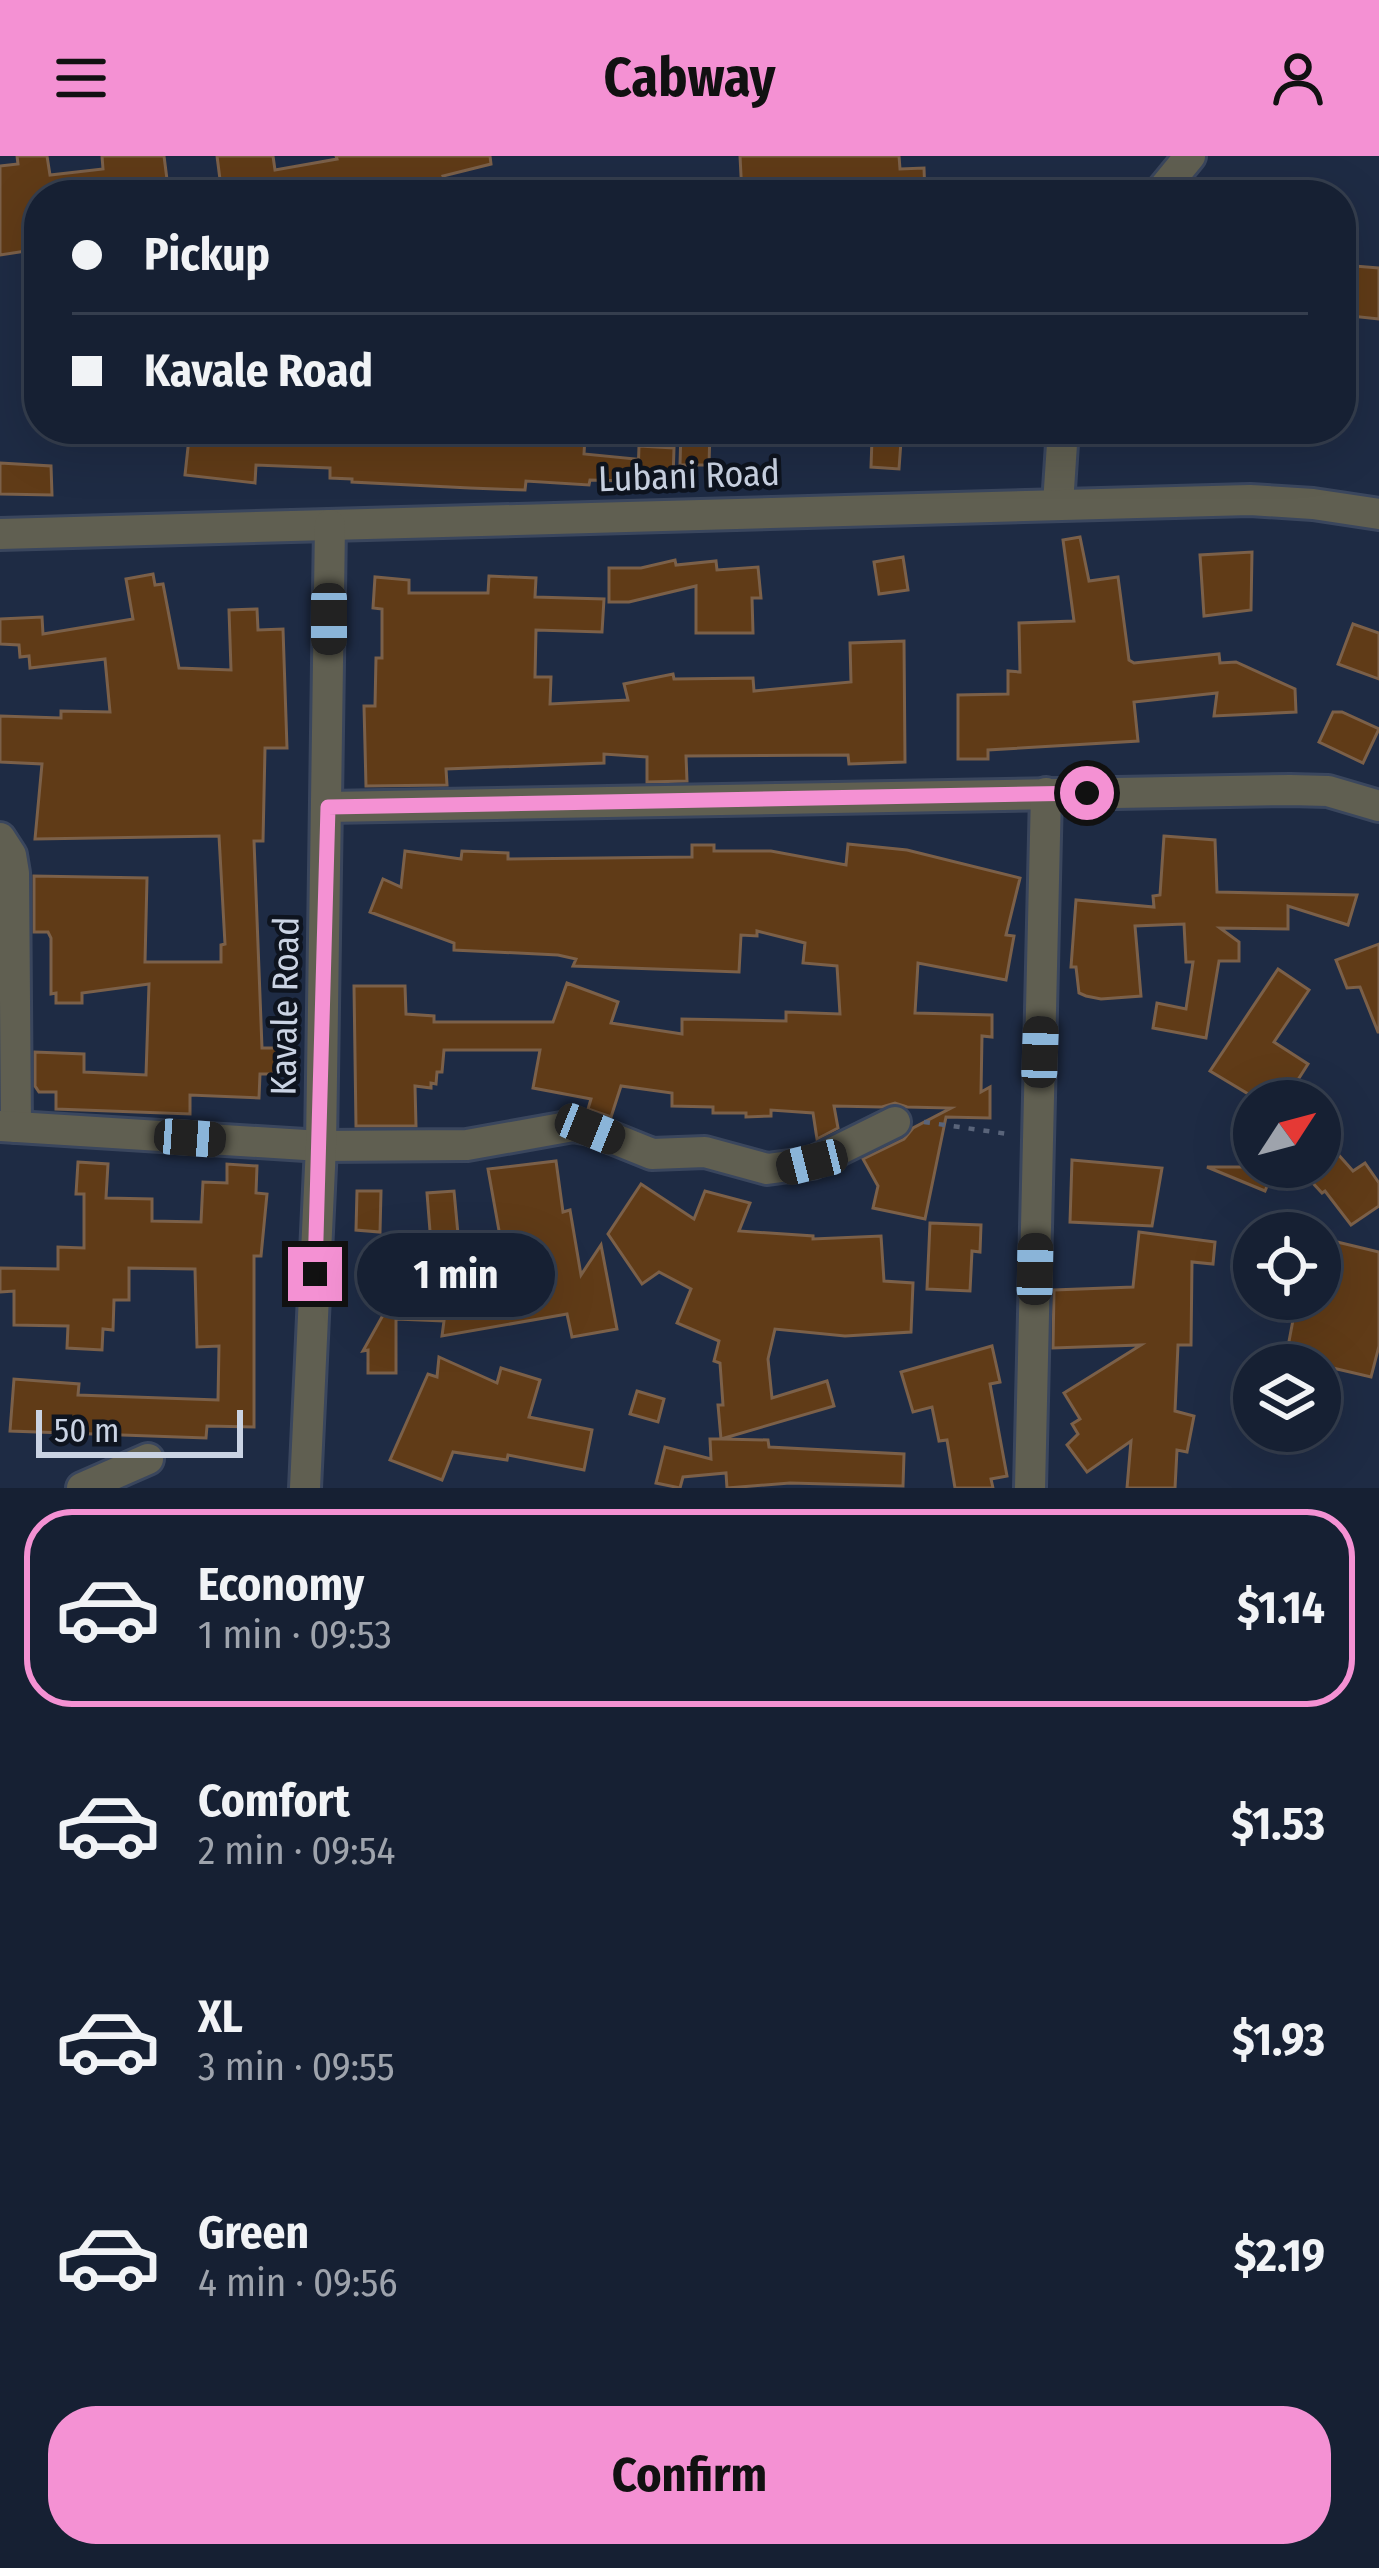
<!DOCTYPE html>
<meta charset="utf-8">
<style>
:root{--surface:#162033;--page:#232d3f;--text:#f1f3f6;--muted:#9ea3ac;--line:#353e4e;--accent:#f491d3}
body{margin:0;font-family:"Fira Sans Condensed",sans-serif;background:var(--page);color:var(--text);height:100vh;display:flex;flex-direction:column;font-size:45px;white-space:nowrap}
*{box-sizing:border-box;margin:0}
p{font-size:39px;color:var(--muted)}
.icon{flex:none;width:66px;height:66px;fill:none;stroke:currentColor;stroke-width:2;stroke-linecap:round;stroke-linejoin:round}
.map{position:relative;height:1332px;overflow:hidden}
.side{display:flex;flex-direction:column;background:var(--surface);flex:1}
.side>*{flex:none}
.top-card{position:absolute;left:24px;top:24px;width:1332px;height:264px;border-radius:48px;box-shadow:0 12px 48px #0002,0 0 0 3px var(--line);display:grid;align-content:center;height:264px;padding:0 48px;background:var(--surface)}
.needle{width:78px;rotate:54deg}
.fabs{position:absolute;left:1233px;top:924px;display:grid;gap:24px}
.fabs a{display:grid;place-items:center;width:108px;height:108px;border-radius:50%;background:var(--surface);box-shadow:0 12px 48px #0002,0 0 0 3px var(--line);font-size:60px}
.scale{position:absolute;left:36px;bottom:30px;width:207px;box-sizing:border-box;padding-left:12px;border:6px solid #cad3e3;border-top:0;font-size:33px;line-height:42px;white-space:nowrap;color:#cad3e3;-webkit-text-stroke:9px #0e141f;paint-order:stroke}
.end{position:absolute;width:54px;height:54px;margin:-27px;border:15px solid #f491d3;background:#111;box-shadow:0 0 0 6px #111}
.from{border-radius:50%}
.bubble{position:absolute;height:84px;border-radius:42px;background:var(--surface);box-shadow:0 12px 48px #0002,0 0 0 3px var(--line);font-size:39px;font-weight:700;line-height:84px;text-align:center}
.car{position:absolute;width:36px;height:72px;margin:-36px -18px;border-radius:15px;box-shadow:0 0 9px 3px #0007;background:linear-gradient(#222 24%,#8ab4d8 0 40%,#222 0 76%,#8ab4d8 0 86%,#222 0)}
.top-card b{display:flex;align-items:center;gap:42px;height:114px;font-size:45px}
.top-card b+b{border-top:3px solid var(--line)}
.top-card i{width:30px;height:30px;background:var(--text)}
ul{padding:21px 0 0;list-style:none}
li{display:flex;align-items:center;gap:36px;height:198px;margin:0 24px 18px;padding:0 24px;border:6px solid transparent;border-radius:48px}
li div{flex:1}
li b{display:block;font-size:45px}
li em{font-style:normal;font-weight:700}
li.on{border-color:var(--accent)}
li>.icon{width:108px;height:108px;stroke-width:1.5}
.action{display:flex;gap:24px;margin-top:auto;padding:24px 48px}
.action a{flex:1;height:138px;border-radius:48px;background:var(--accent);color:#111;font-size:48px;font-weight:700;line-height:138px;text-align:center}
header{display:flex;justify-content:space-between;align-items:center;height:156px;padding:0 48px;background:var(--accent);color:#111;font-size:54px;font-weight:700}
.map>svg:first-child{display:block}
.building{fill:#603b17;stroke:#7b6049;stroke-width:3}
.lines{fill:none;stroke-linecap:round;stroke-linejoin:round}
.minor-casing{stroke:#3a465d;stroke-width:36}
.path{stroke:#59647a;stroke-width:4.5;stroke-dasharray:6 9;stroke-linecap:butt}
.minor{stroke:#605f51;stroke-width:30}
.route{stroke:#f491d3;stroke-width:15}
.labels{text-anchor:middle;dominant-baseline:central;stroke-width:9;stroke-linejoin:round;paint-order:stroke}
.street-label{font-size:36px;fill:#cad3e3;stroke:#0e141f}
</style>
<header><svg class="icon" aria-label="menu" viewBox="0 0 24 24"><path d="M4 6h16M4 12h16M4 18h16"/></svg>Cabway<svg class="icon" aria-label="person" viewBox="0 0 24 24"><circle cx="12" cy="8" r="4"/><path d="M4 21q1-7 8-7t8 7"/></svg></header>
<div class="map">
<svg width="1379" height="1332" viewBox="0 0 1379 1332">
<rect width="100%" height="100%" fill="#1e2b44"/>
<!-- building -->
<g class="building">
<path d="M17 0H47L50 19 103 13 102 0H164L169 39H39V93L0 99V10L18 8Z"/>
<path d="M217 0H273L275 14 337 3 336 0H490L491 8 443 20 445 25 418 32 419 39H222Z"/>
<path d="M740 0H899L900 13 924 12 925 39H742Z"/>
<path d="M1342 109 1379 112V163L1341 159Z"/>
<path d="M190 273 260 276 259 285 331 286V273L415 276V283L506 288 559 289V279L585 281 584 298 636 303 634 325 590 324 589 329 526 325 525 334 470 332 352 326V323L330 322V312L256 309 255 327 185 319Z"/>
<path d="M681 274H710L709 309H680Z"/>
<path d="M872 283 901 285 899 313 871 311Z"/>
<path d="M639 290 674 292 673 322 638 320Z"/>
<path d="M0 307 51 310 52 339 0 338Z"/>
<path d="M1080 381 1089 425 1118 421 1129 504 1134 507 1219 498 1220 507 1236 506 1295 533 1296 556 1214 560 1217 537 1134 546 1138 585 988 594V603H958V539L1008 538V515L1020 516 1019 467 1074 465 1063 384Z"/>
<path d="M1252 396 1251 454 1204 460 1200 399Z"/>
<path d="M903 401 908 434 879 438 874 406Z"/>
<path d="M675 404 676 409 716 405 717 414 758 411 761 442H752L753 477H696V430L629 446H609V412H641Z"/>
<path d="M153 418 155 429 163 428 179 512 231 514 229 454 257 453 258 474 283 473 287 592H265L263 685H254L262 892H292V918H260L259 942 190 939V958L56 953V936H39L35 930V896L84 898V916L146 919 149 828 82 837V847H56V837L51 838V782L48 776H34V720L147 722 145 806H221V789L225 788 219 680 35 683 42 608 0 606V560L61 562V555L110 556 105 503 30 512 29 500 20 501 19 489 0 488V463L42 461 43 478 133 463 126 423Z"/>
<path d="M489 420 536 422 535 441 604 443 602 476 536 474 535 521H551L550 548 628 544 624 528 673 518 674 523 753 522 754 535 851 526 850 487 904 485 905 606 849 608 848 599 686 600 687 625 647 626V601L604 598V607L446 613 447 629 366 630 364 550H375L376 502H382V453L373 452 375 421 409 424V437H488Z"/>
<path d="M1353 468 1379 477V523L1338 508Z"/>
<path d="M1333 556H1342L1379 573 1363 607 1319 586Z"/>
<path d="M1164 680 1215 684 1217 736 1357 739 1348 769 1288 750V773L1220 772 1239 786V805H1219L1206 882 1153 872 1157 847 1186 853 1193 806H1186L1184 768 1135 770 1141 840 1101 843 1086 840 1079 837 1076 811H1071L1076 744 1154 751 1153 740 1160 739Z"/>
<path d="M848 688 907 694 1020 722 1006 779 1014 780 1006 824 918 807 915 857 992 859V881L982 880 981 936 990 931V962L946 961 925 1063 873 1052 878 1030 863 1003 904 983 913 972 951 952 907 951 895 947 882 951 834 950 838 972 817 983 813 957 771 954V960L746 961V957H713V951L672 950V937L621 930 611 961 588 953 591 943 533 932 540 894H444L442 916H437L436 928 431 927V932L415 930 416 970H356L354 830H405L406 858 434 860V866H553L567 827 618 846 611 867 682 878V863L786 865V856L840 858 837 810 803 807 805 787 757 775V780L741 779 739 816 573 810 576 803 558 799 454 794V787L370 756 383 723 401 731 405 695 461 703 462 695 508 697V703L692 701V689H714V695H771L846 709Z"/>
<path d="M1379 788V876H1378L1360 831 1347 832 1336 804Z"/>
<path d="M1278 813 1309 834 1274 886 1308 908 1294 930 1319 945H1260L1210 915Z"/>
<path d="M1320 978 1353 1015 1365 1007 1379 1027V1050L1351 1069 1325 1035 1322 1037 1298 1011H1320Z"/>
<path d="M1072 1004 1162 1012 1152 1070 1070 1066Z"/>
<path d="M556 1005 563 1056 570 1054 581 1119 601 1089 617 1173 572 1181 567 1158 442 1180 444 1165 396 1163V1217H368V1194L363 1195 430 1075 427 1037 454 1035 463 1132 508 1125 488 1013Z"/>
<path d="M78 1006 108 1008 106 1042 152 1043V1065L201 1066 203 1026 227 1027V1008L257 1010 256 1037 267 1038 261 1100H254V1271L207 1270 206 1282 10 1275 14 1223 79 1228 78 1239 218 1244 219 1190 197 1191 195 1113 129 1112V1144H114L113 1174 103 1173 102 1194 67 1192 68 1170 14 1169V1135L0 1136V1112L58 1113V1091L84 1092V1038H76Z"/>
<path d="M1207 1011H1275L1265 1035Z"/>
<path d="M641 1028 694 1063 705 1035 750 1047 739 1075 813 1080V1083L881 1080 884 1125 913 1127 911 1176 845 1180 775 1173 768 1203 772 1242 827 1225 834 1250 721 1283 768 1284 769 1291 904 1298 903 1330 790 1327 727 1332 726 1317 683 1321 680 1332 656 1327 665 1291 711 1303 710 1283H721L718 1249H723L720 1207 714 1205 719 1185 677 1167 691 1133 659 1116 642 1128 608 1078Z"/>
<path d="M357 1035H381L380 1076 356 1074Z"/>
<path d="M930 1067 981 1069 980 1096 972 1095 970 1135 927 1133Z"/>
<path d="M1139 1076 1215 1086 1213 1108 1192 1106 1191 1189H1178L1175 1255 1194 1260 1187 1296 1177 1294 1175 1332H1127L1131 1285 1087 1316 1067 1289 1078 1278 1072 1268 1080 1263 1064 1237 1141 1189 1053 1192 1054 1134 1133 1131Z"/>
<path d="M1333 1085 1379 1096V1190L1371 1221 1286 1201 1297 1143H1320V1103Z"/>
<path d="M992 1190 1000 1226 990 1228 1007 1320 991 1323 993 1332H955L947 1284 939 1285 932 1251 913 1256 901 1216Z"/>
<path d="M439 1201 497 1227 501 1212 540 1224 529 1261 592 1274 584 1314 508 1299 507 1304 453 1296 442 1324 390 1304 428 1218 437 1221Z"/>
<path d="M637 1235 664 1243 658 1266 630 1258Z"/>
</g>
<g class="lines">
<defs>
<g id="minor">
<path d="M1158 39 1190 0"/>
<path d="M1058 348 1063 273"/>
<path d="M0 378 1250 344 1313 348 1379 358"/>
<path d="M327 651 1290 634 1328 635 1379 650"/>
<path d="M0 682 11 699 14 717 16 971"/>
<path d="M0 970 321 990 467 989 573 970 590 973 652 998 705 996 767 1013 812 1007 895 966"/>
<path d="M82 1332 148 1303"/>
<path d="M305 1332 321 990 330 369"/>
<path d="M1030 1332 1046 637"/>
</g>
</defs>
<!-- minor casing -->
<use href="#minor" class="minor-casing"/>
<!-- path -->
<path class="path" d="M924 966 1008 978"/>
<!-- minor -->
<use href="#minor" class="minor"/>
</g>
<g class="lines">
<!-- route -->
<path class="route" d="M315 1118 328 651 1087 637"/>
</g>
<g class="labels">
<!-- street labels -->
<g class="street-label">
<text transform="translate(689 320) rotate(-2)">Lubani Road</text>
<text transform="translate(285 850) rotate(-89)">Kavale Road</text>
</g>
</g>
</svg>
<div class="fabs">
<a><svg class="needle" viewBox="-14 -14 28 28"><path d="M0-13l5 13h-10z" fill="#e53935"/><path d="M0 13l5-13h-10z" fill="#9ea3ac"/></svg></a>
<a><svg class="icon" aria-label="locate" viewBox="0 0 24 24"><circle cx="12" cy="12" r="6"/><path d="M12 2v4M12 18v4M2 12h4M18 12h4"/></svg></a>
<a><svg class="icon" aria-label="layers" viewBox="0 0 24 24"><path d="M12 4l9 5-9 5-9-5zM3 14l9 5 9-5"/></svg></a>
</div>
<div class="scale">50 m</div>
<i class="end from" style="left:1087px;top:637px"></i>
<i class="end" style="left:315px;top:1118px"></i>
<div class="bubble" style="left:357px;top:1077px;width:198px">1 min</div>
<i class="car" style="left:329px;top:463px;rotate:180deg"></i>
<i class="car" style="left:1040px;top:896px;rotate:2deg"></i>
<i class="car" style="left:590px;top:973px;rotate:112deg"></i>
<i class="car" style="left:190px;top:982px;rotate:94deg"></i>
<i class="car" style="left:812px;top:1006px;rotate:256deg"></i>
<i class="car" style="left:1035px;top:1113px;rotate:1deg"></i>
<div class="top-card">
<b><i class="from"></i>Pickup</b>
<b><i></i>Kavale Road</b>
</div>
</div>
<section class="side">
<ul>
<li class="on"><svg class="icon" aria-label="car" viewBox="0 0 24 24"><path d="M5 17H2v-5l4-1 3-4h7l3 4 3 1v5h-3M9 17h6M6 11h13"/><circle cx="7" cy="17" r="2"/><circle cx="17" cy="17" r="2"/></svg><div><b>Economy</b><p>1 min · 09:53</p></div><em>$1.14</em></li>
<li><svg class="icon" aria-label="car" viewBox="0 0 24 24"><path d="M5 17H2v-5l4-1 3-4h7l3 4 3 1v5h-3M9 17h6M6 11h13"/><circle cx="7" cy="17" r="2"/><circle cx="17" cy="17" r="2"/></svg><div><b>Comfort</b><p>2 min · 09:54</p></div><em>$1.53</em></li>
<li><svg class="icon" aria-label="car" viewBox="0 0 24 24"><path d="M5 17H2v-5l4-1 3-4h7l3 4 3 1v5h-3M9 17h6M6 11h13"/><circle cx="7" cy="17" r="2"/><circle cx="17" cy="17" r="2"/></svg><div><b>XL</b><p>3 min · 09:55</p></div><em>$1.93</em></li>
<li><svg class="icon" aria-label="car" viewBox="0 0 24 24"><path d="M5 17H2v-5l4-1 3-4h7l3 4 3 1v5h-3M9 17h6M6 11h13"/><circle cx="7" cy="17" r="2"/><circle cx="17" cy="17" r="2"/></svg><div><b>Green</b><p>4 min · 09:56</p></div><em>$2.19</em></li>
</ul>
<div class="action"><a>Confirm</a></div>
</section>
